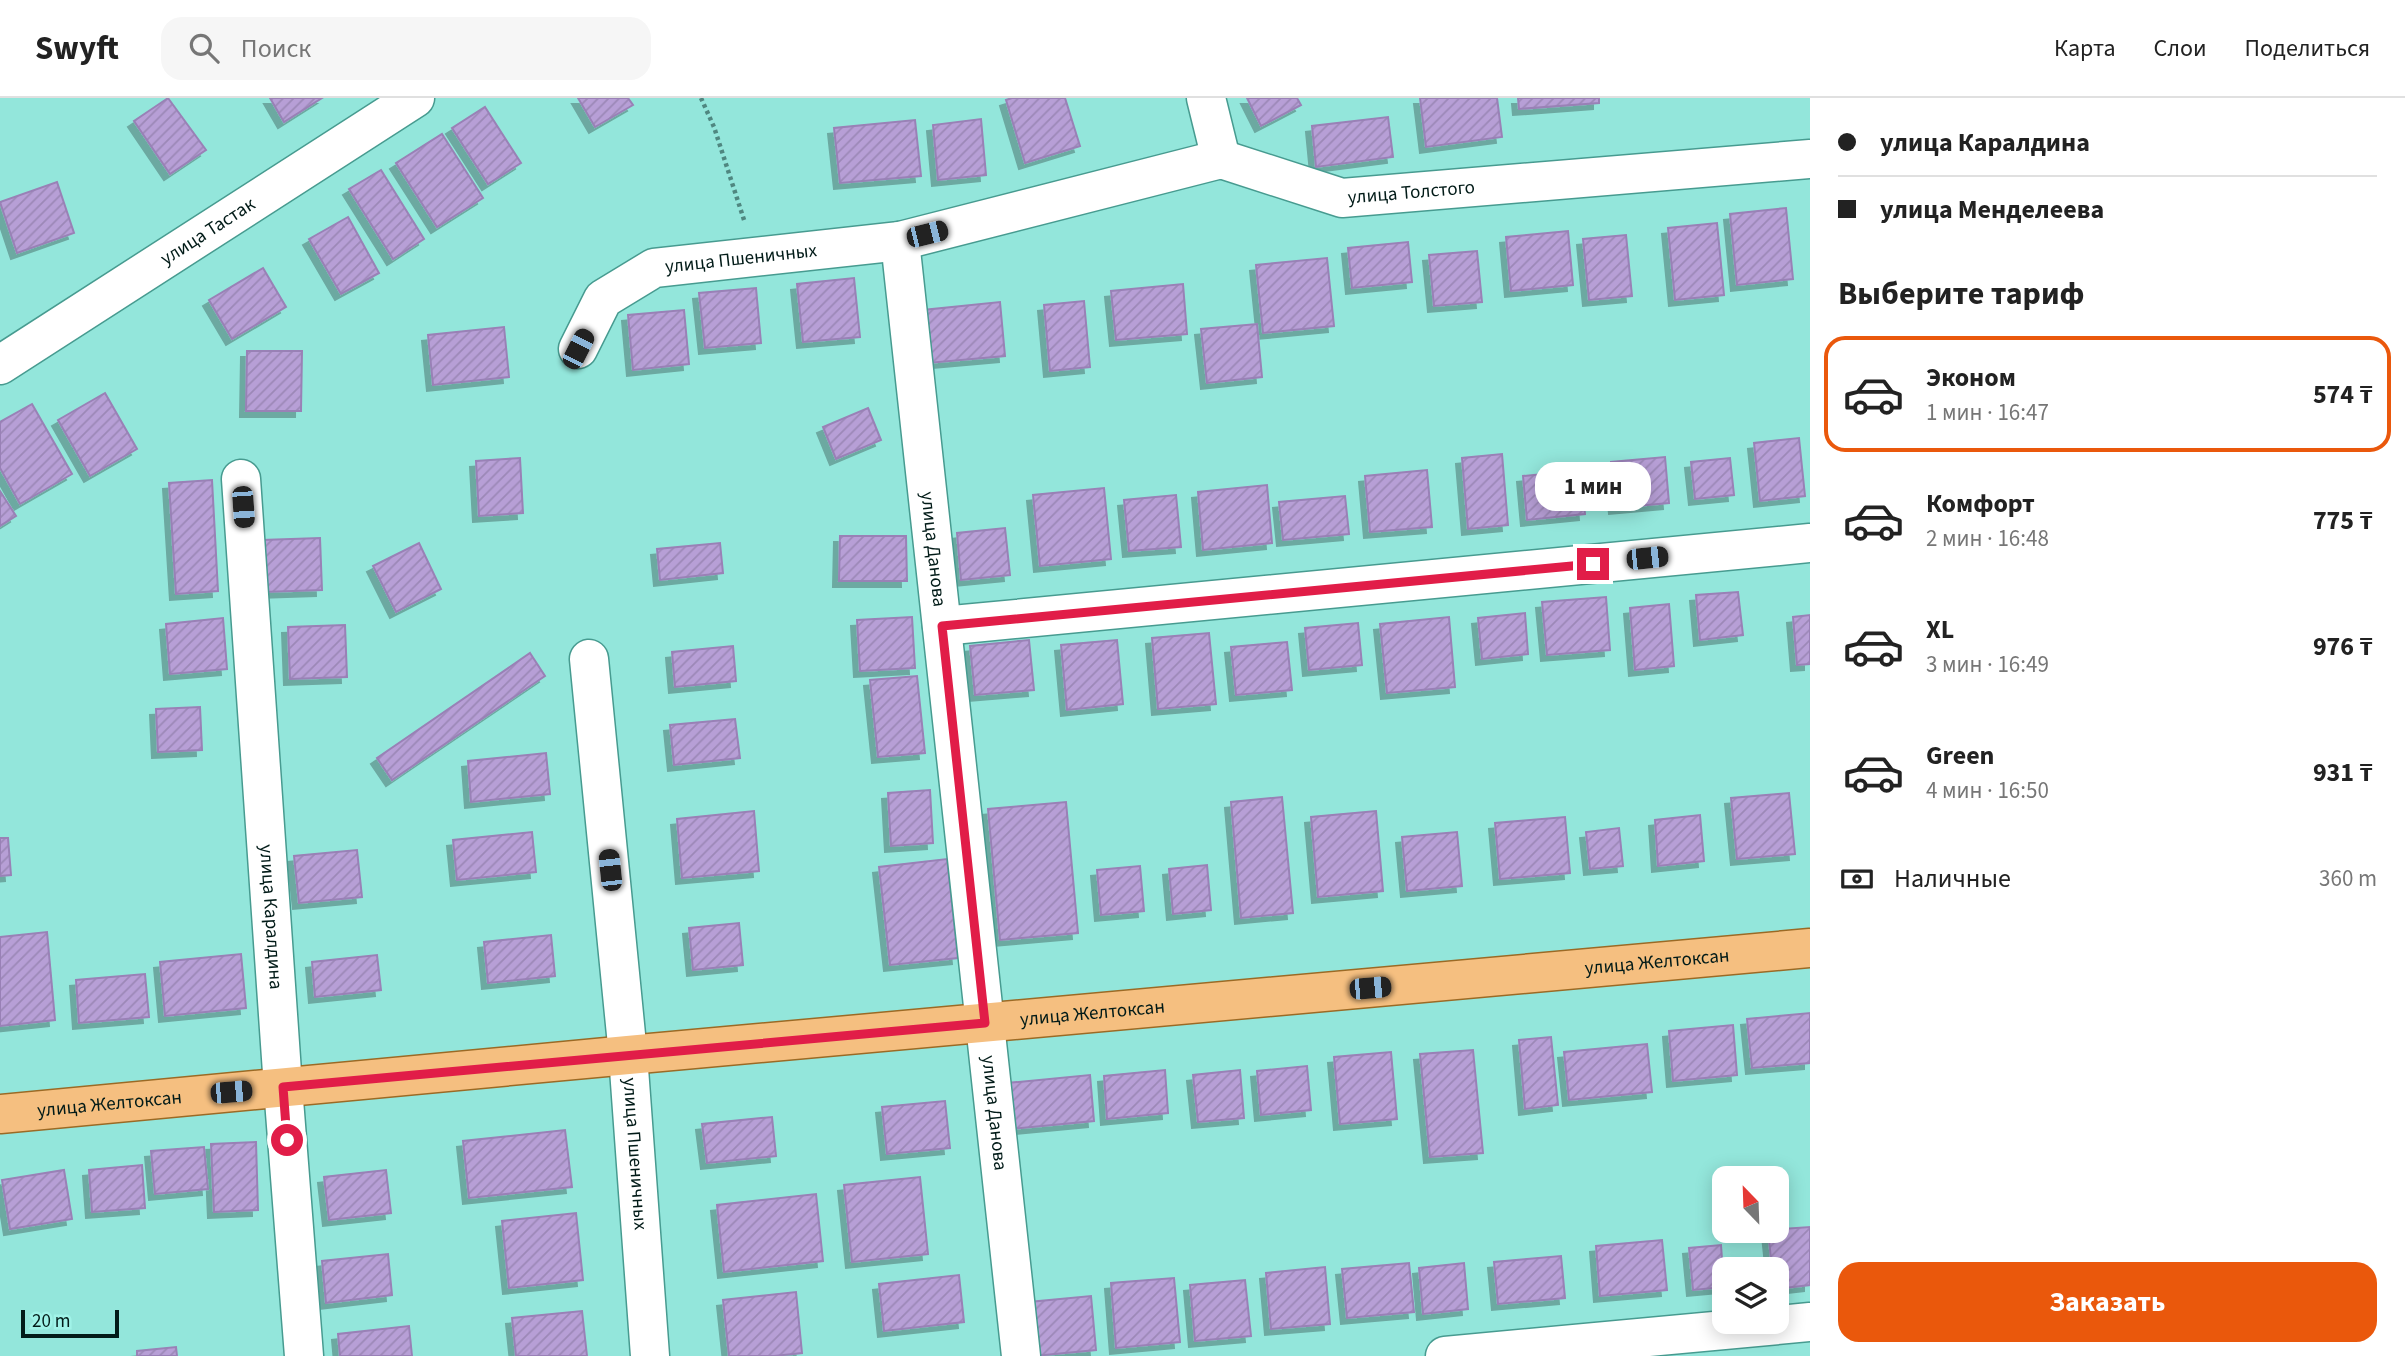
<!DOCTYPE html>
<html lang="ru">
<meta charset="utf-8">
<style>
:root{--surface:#fff;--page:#f6f6f6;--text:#222;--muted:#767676;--line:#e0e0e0;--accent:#ea580c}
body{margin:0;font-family:"Source Sans 3",sans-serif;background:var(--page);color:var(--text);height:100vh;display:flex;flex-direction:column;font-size:26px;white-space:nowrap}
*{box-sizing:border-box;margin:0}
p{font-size:23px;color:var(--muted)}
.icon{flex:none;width:38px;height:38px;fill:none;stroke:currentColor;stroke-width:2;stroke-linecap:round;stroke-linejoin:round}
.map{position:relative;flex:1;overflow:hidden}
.drawer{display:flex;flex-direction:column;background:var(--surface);width:595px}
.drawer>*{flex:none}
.hud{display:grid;align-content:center;height:154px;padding:0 28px;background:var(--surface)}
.needle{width:46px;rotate:337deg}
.controls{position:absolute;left:1712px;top:1068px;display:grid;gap:14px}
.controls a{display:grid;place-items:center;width:77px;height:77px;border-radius:14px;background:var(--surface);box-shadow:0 4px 18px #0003;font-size:35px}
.scale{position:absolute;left:21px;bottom:18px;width:98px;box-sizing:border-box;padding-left:7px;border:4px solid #021b18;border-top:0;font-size:19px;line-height:24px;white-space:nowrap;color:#021b18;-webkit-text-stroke:5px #a0f3e8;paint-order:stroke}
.end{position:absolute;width:32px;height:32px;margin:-16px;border:9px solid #e11d48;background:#fff;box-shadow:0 0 0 4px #fff}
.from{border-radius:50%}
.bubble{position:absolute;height:49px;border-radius:21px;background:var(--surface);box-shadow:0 4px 18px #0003;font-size:23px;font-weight:700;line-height:49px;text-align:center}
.car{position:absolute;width:21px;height:42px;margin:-21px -10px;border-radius:9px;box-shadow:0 0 5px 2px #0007;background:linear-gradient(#222 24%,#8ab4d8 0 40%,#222 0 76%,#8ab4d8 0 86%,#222 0)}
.hud b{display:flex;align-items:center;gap:24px;height:66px;font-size:26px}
.hud b+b{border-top:2px solid var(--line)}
.hud i{width:18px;height:18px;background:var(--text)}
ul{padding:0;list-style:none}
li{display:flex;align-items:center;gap:21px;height:116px;margin:0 14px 10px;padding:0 14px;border:4px solid transparent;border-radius:21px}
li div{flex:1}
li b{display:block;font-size:26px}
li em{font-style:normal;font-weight:700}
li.on{border-color:var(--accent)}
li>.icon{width:63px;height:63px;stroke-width:1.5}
h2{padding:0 28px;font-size:32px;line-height:84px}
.pay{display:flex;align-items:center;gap:18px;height:77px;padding:0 28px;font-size:26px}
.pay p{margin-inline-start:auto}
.primary-button{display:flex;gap:14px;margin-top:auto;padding:14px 28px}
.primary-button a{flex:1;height:80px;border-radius:21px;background:var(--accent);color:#fff;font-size:28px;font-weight:700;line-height:80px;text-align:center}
header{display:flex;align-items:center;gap:42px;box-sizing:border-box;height:98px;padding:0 35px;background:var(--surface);border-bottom:2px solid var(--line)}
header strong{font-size:33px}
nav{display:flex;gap:38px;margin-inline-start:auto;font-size:24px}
.search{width:490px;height:63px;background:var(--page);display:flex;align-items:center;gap:18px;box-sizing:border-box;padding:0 24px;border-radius:21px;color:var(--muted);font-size:26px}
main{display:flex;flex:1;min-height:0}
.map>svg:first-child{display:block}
.building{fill:url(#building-hatch);stroke:#9981b6;stroke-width:2;filter:url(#shadow)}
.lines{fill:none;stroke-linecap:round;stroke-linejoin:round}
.minor-casing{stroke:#479b90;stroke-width:41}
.major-casing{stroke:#9b6a25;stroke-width:41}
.path{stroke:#4f8780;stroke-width:4.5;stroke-dasharray:3.5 3.5;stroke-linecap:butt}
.minor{stroke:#fff;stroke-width:38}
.major{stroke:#f5bf80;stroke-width:38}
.route{stroke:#e11d48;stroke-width:9}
.labels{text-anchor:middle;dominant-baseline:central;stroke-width:5;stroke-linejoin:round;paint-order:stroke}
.street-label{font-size:19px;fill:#021b18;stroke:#a0f3e8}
</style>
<header>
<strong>Swyft</strong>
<div class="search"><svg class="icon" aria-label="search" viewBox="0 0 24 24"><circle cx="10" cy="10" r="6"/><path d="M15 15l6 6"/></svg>Поиск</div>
<nav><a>Карта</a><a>Слои</a><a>Поделиться</a></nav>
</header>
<main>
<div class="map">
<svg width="1810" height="1258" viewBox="0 0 1810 1258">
<defs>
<pattern id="building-hatch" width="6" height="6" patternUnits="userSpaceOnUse" patternTransform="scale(1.75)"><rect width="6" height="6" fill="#b79fd6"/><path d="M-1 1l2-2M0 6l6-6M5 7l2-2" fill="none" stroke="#9c88b7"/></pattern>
<filter id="shadow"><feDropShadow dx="-6" dy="6" stdDeviation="0" flood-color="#0004"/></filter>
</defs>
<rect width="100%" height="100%" fill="#93e6db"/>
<!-- building -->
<g class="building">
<path d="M168 0 206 52 170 76 134 23Z"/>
<path d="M270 0H322L284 24Z"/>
<path d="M578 0H628L633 7 595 29Z"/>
<path d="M1012 0H1065L1080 48 1025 65 1006 2Z"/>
<path d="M1247 0H1297L1301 7 1261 28Z"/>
<path d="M1420 0H1497L1502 39 1426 49Z"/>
<path d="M1518 0H1599V5L1519 11Z"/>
<path d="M485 9 521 65 488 86 452 30Z"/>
<path d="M1388 19 1393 59 1316 69 1312 28Z"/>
<path d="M981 21 986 77 938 82 933 27Z"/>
<path d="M915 22 921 78 840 85 834 30Z"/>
<path d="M442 36 483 100 437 129 396 65Z"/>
<path d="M381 72 424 141 393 161 349 91Z"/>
<path d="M57 84 74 135 17 155 0 104Z"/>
<path d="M1786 110 1793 181 1737 187 1730 116Z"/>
<path d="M348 119 379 175 341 196 309 141Z"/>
<path d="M1717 125 1724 197 1675 202 1668 130Z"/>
<path d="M1568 133 1573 187 1511 193 1506 139Z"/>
<path d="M1626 137 1632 198 1589 202 1583 141Z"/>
<path d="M1408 144 1412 184 1352 190 1348 150Z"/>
<path d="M1477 153 1482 204 1434 208 1429 157Z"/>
<path d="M1327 160 1334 228 1263 235 1256 167Z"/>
<path d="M263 170 286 209 232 241 209 202Z"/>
<path d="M854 180 860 239 803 244 797 186Z"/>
<path d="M1183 186 1187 236 1116 242 1111 193Z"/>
<path d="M756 190 761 245 705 250 699 195Z"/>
<path d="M1084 203 1090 269 1050 273 1044 207Z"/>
<path d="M1000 204 1005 258 928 265 923 212Z"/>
<path d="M684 212 689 266 633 272 628 217Z"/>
<path d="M1257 226 1262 279 1207 285 1201 231Z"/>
<path d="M504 229 509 279 433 287 428 237Z"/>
<path d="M247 253H302L301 313H246Z"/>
<path d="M105 295 137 351 90 378 58 322Z"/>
<path d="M32 306 72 376 20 406 0 370V324Z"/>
<path d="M868 310 881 342 836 361 823 329Z"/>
<path d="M1799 340 1805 398 1760 403 1754 345Z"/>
<path d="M1502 356 1508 427 1468 431 1462 360Z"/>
<path d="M1665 359 1669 405 1615 410 1611 364Z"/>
<path d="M520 360 523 415 479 418 476 363Z"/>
<path d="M1730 360 1734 397 1695 401 1691 364Z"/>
<path d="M1427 372 1432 429 1370 434 1365 378Z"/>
<path d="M1581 372 1585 416 1527 422 1523 378Z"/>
<path d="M212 382 218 493 176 496 169 385Z"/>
<path d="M1267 387 1272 445 1203 452 1198 394Z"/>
<path d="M1104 390 1111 461 1040 468 1033 397Z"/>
<path d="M0 393 16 418 0 428Z"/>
<path d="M1176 397 1181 449 1129 453 1124 402Z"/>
<path d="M1345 398 1349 436 1283 442 1279 404Z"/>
<path d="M1005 430 1010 477 961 482 957 435Z"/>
<path d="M840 438H906L907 483H839Z"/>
<path d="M320 440 322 492 264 494 262 442Z"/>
<path d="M419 445 441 491 396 514 373 468Z"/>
<path d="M720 445 723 475 660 482 657 451Z"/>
<path d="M1738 494 1743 537 1700 542 1696 497Z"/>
<path d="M1606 499 1610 552 1547 557 1542 504Z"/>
<path d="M1669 506 1674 568 1635 572 1630 510Z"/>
<path d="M1525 515 1528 556 1482 561 1478 520Z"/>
<path d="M1810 517V566L1797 567 1793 519Z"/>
<path d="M912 519 915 570 860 573 857 522Z"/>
<path d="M1449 519 1455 589 1387 595 1380 526Z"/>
<path d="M223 520 227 571 170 576 166 526Z"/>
<path d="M1358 525 1362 567 1309 572 1305 530Z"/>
<path d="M345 527 347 579 290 581 288 529Z"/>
<path d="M1209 535 1216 606 1158 611 1152 540Z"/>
<path d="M1029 542 1034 592 975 597 970 548Z"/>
<path d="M1117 542 1123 606 1067 612 1061 547Z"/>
<path d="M1287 544 1292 592 1236 597 1231 549Z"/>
<path d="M733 548 736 583 675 589 672 554Z"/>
<path d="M530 555 545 578 392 682 377 660Z"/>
<path d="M917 578 925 655 878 659 870 582Z"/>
<path d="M200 609 202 652 158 654 156 611Z"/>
<path d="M735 621 740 660 674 667 670 627Z"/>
<path d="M546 655 550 696 471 704 468 663Z"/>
<path d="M930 692 933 745 891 748 888 695Z"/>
<path d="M1789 695 1795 756 1737 761 1731 700Z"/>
<path d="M1282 699 1293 815 1241 820 1231 704Z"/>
<path d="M1066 704 1078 835 1000 842 988 711Z"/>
<path d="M754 713 759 773 682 780 677 721Z"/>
<path d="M1376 713 1383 793 1318 799 1311 719Z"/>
<path d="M1700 717 1704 763 1658 768 1655 722Z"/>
<path d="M1565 719 1570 775 1500 781 1495 725Z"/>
<path d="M1619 730 1623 768 1590 771 1586 734Z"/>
<path d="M532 734 536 774 457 782 453 742Z"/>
<path d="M1457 734 1462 788 1407 793 1402 739Z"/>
<path d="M0 740H8L11 777 0 778Z"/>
<path d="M357 752 362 799 299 805 294 758Z"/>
<path d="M947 761 958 860 890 867 879 769Z"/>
<path d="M1207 767 1211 812 1173 816 1169 771Z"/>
<path d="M1140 768 1144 813 1101 817 1097 772Z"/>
<path d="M739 825 743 867 693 872 689 830Z"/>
<path d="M47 834 55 922 0 928V839Z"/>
<path d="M551 837 555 878 488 885 484 844Z"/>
<path d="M241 856 246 910 165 918 160 864Z"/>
<path d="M377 857 381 892 315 899 312 864Z"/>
<path d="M145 876 149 919 79 925 76 882Z"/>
<path d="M1810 915V965L1752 970 1747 921Z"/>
<path d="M1733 927 1737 977 1673 983 1669 933Z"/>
<path d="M1551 939 1558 1007 1525 1011 1519 942Z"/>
<path d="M1647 946 1652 994 1569 1002 1564 954Z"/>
<path d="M1473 952 1483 1055 1430 1059 1420 956Z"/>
<path d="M1391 954 1397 1021 1340 1026 1334 959Z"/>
<path d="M1307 968 1311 1012 1261 1017 1257 973Z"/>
<path d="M1165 972 1168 1015 1107 1021 1104 978Z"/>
<path d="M1240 972 1244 1020 1198 1024 1193 977Z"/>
<path d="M1090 977 1094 1023 1011 1031 1007 985Z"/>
<path d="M945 1003 950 1050 887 1056 882 1009Z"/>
<path d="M772 1019 776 1058 707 1065 702 1026Z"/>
<path d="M565 1032 572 1089 469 1100 463 1043Z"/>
<path d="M256 1044 258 1112 214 1114 211 1046Z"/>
<path d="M204 1049 208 1091 155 1096 151 1053Z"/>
<path d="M142 1067 145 1110 92 1114 89 1072Z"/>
<path d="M64 1072 72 1121 10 1131 2 1082Z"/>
<path d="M386 1072 391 1115 329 1122 324 1079Z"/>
<path d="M920 1079 928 1156 852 1164 844 1087Z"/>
<path d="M816 1096 823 1163 724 1174 717 1107Z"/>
<path d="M576 1115 583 1182 509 1190 502 1123Z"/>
<path d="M1810 1129V1187L1776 1191V1171H1772L1768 1132Z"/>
<path d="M1662 1142 1667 1192 1600 1198 1596 1148Z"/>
<path d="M1721 1147 1724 1189 1693 1192 1689 1150Z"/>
<path d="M388 1156 392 1197 326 1205 322 1163Z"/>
<path d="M1561 1158 1565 1200 1498 1206 1494 1164Z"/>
<path d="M1409 1165 1414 1214 1347 1220 1342 1171Z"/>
<path d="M1464 1165 1468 1211 1423 1216 1419 1170Z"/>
<path d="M1325 1169 1330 1226 1271 1231 1266 1175Z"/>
<path d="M959 1177 964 1224 884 1233 879 1186Z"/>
<path d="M1174 1180 1180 1244 1116 1250 1111 1185Z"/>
<path d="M1245 1182 1251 1238 1195 1243 1190 1187Z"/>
<path d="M796 1194 802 1255 774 1258H729L723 1202Z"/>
<path d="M1091 1198 1096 1252 1034 1258 1029 1204Z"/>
<path d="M582 1213 587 1258H516L512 1220Z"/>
<path d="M409 1228 412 1258H340L338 1236Z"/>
<path d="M176 1249 177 1258H137V1253Z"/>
</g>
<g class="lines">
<defs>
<g id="minor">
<path d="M1206 0 1221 61"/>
<path id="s1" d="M900 143 1021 1258"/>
<path id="s2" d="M578 251 603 201 654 170 900 143 1221 61 1342 100 1810 61"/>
<path id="s3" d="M0 267 415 0"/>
<path id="s4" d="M241 381 283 989 304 1258"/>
<path d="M942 528 1810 445"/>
<path id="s5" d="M589 561 628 957 650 1258"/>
<path d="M1445 1258 1810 1224"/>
</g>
<g id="major">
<path id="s6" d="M0 1016 628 957 1810 850"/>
</g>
</defs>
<!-- minor casing -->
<use href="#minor" class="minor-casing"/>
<!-- major casing -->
<use href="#major" class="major-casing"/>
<!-- path -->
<path class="path" d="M701 0 714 29 745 125"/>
<!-- minor -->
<use href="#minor" class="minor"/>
<!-- major -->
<use href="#major" class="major"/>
</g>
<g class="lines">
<!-- route -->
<path class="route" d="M287 1042 283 989 985 925 942 528 1593 466"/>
</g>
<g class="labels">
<!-- street labels -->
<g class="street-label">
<text stroke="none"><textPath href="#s2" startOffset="891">улица Толстого</textPath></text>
<text stroke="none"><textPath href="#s3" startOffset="247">улица Тастак</textPath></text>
<text stroke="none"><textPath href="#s2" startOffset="203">улица Пшеничных</textPath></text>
<text stroke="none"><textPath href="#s1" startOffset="310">улица Данова</textPath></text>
<text stroke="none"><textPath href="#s4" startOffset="439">улица Каралдина</textPath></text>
<text stroke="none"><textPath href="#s6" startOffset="1664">улица Желтоксан</textPath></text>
<text stroke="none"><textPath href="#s6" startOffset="1097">улица Желтоксан</textPath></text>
<text stroke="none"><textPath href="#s6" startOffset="110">улица Желтоксан</textPath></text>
<text stroke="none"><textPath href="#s1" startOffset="877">улица Данова</textPath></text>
<text stroke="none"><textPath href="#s5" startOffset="497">улица Пшеничных</textPath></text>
</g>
</g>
</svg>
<div class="controls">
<a><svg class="needle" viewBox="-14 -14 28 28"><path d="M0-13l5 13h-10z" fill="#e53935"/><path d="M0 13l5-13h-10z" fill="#767676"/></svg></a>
<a><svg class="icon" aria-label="layers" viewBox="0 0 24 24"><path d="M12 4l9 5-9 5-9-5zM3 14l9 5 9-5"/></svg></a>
</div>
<div class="scale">20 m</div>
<i class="end from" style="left:287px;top:1042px"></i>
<i class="end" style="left:1593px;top:466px"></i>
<div class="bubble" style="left:1535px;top:364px;width:116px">1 мин</div>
<i class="car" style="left:927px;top:136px;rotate:76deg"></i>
<i class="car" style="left:578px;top:251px;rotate:27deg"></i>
<i class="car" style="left:243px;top:409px;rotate:176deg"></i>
<i class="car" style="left:1647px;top:460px;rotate:84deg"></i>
<i class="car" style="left:610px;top:772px;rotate:354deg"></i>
<i class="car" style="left:1370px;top:890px;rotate:85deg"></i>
<i class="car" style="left:231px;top:994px;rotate:85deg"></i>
</div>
<section class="drawer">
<div class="hud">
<b><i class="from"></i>улица Каралдина</b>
<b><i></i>улица Менделеева</b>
</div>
<h2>Выберите тариф</h2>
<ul>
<li class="on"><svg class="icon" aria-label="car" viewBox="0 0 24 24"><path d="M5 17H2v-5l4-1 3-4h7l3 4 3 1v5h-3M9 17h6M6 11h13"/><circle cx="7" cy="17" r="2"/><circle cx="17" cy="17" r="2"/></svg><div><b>Эконом</b><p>1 мин · 16:47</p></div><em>574 ₸</em></li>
<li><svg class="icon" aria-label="car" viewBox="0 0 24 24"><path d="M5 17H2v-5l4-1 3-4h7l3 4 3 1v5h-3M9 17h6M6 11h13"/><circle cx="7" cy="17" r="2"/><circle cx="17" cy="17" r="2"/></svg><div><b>Комфорт</b><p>2 мин · 16:48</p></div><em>775 ₸</em></li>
<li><svg class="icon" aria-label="car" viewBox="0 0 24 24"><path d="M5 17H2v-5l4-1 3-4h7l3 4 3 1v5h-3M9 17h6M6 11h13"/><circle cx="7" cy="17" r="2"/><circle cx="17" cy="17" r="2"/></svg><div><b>XL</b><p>3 мин · 16:49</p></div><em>976 ₸</em></li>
<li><svg class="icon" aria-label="car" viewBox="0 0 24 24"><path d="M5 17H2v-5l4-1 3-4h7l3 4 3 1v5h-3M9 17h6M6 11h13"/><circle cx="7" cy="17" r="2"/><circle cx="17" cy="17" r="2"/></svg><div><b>Green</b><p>4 мин · 16:50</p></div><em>931 ₸</em></li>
</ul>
<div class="pay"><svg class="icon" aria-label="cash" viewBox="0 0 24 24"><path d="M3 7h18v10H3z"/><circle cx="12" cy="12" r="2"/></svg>Наличные<p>360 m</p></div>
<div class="primary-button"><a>Заказать</a></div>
</section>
</main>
